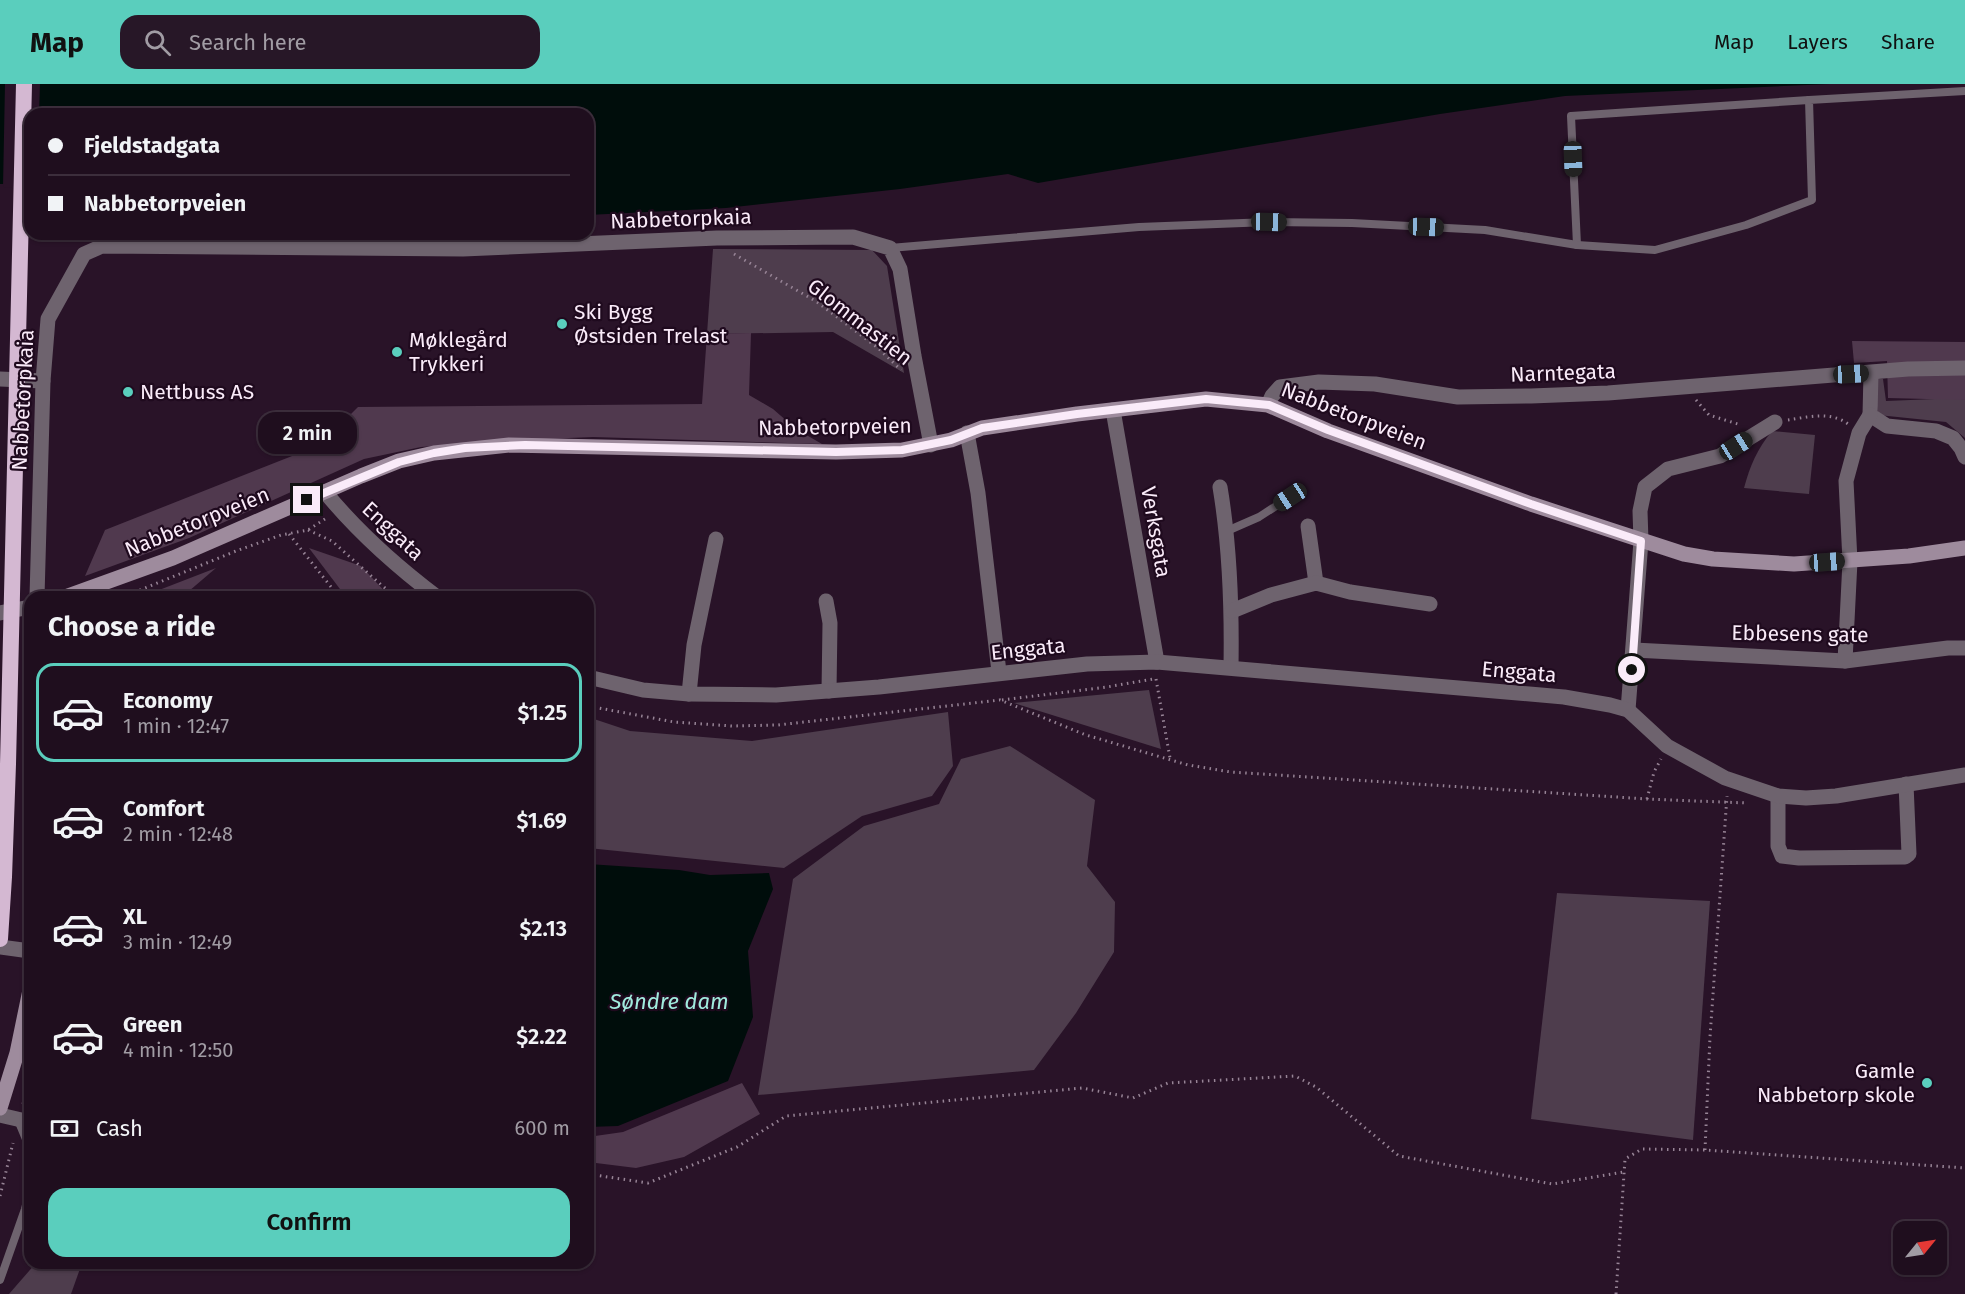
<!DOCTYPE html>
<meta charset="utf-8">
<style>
:root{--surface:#1f0e1e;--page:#271727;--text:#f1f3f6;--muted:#a19ca4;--line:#3c2e3c;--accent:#5acebd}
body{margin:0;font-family:"Fira Sans",sans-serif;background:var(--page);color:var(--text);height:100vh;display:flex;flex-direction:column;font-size:22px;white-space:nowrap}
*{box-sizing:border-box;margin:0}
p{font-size:20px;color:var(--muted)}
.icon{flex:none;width:33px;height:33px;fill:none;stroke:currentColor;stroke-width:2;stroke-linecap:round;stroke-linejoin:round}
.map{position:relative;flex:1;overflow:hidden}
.sheet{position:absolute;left:24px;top:507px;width:570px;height:678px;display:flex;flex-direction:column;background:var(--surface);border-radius:18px;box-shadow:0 2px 4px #0004,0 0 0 2px var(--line)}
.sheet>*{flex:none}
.guide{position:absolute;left:24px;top:24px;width:570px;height:132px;border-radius:18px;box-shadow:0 2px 4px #0004,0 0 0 2px var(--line);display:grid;align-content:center;height:132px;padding:0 24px;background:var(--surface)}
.needle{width:39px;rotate:60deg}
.tools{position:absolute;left:1893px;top:1137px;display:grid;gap:12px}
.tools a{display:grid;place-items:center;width:54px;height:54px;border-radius:12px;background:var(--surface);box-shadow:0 2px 4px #0004,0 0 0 2px var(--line);font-size:30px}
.end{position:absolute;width:27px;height:27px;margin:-14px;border:8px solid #faebf9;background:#111;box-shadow:0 0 0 3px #111}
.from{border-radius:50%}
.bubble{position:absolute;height:42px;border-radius:18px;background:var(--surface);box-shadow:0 2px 4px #0004,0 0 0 2px var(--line);font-size:20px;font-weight:600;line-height:42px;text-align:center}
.car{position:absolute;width:18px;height:36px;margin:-18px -9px;border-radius:8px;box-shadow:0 0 4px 2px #0007;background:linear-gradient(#222 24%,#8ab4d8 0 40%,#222 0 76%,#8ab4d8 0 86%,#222 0)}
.guide b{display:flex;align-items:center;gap:21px;height:57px;font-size:22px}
.guide b+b{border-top:2px solid var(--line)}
.guide i{width:15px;height:15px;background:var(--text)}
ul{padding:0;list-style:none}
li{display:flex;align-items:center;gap:18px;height:99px;margin:0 12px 9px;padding:0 12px;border:3px solid transparent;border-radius:18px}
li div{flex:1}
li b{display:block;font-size:22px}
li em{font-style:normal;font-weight:600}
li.current{border-color:var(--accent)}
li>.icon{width:54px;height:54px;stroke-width:1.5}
h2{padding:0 24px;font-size:27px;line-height:72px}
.pay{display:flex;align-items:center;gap:15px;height:66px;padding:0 24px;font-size:22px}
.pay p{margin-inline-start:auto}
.button{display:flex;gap:12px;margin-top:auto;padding:12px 24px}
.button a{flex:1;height:69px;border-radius:18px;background:var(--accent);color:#111;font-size:24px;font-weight:600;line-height:69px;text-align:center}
header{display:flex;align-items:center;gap:36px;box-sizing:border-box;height:84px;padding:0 30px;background:var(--accent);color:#111}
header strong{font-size:28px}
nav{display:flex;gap:33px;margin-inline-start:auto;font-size:21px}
.search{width:420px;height:54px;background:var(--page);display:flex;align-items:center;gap:15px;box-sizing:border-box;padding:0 21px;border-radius:18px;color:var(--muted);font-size:22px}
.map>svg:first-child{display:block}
.green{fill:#4e3d4d}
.forest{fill:#50394e}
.water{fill:#000d0b}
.pier{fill:#291328}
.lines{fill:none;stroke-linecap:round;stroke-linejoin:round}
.path{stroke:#978496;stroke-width:3;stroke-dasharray:1.5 4.5;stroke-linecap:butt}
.service{stroke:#6e636e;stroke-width:8}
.minor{stroke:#6e636e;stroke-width:15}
.tertiary{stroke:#6e636e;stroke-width:15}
.secondary{stroke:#9e8b9d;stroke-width:15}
.trunk-bridge{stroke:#d4b8d2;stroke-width:16}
.route{stroke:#faebf9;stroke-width:8}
.poi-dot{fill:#5acebd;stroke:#1f0a1e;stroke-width:2}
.labels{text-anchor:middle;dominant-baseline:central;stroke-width:4.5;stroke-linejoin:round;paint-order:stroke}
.street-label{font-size:21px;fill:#faebf9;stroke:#1f0a1e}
.poi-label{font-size:21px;fill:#faebf9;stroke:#1f0a1e;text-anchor:start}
.water-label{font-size:22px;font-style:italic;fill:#a1ebde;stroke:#1f0a1e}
</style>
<header>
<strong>Map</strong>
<div class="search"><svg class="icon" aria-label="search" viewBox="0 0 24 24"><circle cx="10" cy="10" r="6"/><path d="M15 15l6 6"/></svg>Search here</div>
<nav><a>Map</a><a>Layers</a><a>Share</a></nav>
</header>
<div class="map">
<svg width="1965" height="1210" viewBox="0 0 1965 1210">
<rect width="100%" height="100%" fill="#291328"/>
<!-- green -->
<g class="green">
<path d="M713 165 872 166 887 182 904 289 833 248 707 250Z"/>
<path d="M1874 295H1883L1886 317 1959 314 1965 316V354L1946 338 1878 331Z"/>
<path d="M1772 347 1815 351 1809 410 1744 404C1750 382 1757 365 1772 347Z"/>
<path d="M1149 606 1161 665 1014 619Z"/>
<path d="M948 628 953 682 932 712 862 732 784 784 588 764V633L630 647 752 657Z"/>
<path d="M1010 662 1095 716 1087 782 1115 818 1114 868 1076 929 1034 986 758 1011 793 795 864 742 939 720 961 675Z"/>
<path d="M1557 809 1710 817 1693 1056 1531 1035Z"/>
<path d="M36 1179H82L71 1210H9Z"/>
</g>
<!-- forest -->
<g class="forest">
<path d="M751 249 749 311 773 325 796 345 822 360 593 353 499 357 421 363 364 375 189 454 85 492 105 446 320 361 358 323 702 320 707 250Z"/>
<path d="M1852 257 1965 258V316L1888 314 1887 277 1854 279Z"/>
<path d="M309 464 361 482 390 513H346Z"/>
<path d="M216 484 182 513H141Z"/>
<path d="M742 999 760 1030 684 1073 636 1084 588 1078V1053L623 1048Z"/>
</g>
<!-- water -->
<g class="water">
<path d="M0 0H1830L1565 12 1440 30 1038 99 1008 90 900 105 726 124 588 131V30H30L7 100H0Z"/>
<path d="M588 780 679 786 710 791 769 789 773 805 748 867 753 933 728 997 618 1042 588 1043Z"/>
</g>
<!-- pier -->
<path class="pier" d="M5 0H40L39 30H30V106L3 103Z"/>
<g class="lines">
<!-- path -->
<g class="path">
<path d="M734 170 817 218 878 264 901 286"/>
<path d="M1696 316 1709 331 1741 341"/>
<path d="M1788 336C1808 333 1831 327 1848 340"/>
<path d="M308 446 332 457 395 513"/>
<path d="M289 450 339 513"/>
<path d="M123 513 236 467 281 451 308 446 328 433"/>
<path d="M1156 595 1170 674"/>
<path d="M1002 616 1107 603 1153 595"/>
<path d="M588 622 674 638 732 642 778 641 1000 616 1086 651 1188 681 1231 688 1647 715 1747 719"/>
<path d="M1647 715 1654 688 1661 675"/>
<path d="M23 1020 30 996"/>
<path d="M1705 1066 1710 953 1727 712"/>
<path d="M588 1090 648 1099 737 1063 786 1032 1082 1004 1133 1014 1168 999 1295 992 1316 1003 1399 1072 1552 1100 1624 1088"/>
<path d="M0 1112 13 1059"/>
<path d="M1616 1210 1625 1075 1642 1065 1705 1066 1965 1084"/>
</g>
<!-- service -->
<g class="service">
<path d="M1577 161 1571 32 1809 16"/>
<path d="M890 164 1139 143 1269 138 1352 139 1485 146 1577 161 1655 166 1746 141 1812 116 1809 16 1965 7"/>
<path d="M1227 447 1259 433 1290 413"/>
<path d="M18 1036 30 1065"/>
<path d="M0 1196 25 1125 30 1105"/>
</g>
<!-- minor -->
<g class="minor">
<path d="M1871 289 1870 331 1887 342 1936 347 1953 354 1961 364 1965 373"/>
<path d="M0 295 43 297"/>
<path d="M1268 321 1272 312 1280 303 1319 298 1375 300 1458 313 1531 312 1608 309 1908 285 1965 284"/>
<path d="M1113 326 1157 578"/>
<path d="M967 349 978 409 999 588"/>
<path d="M1220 403C1230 463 1232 522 1231 583"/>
<path d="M1308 442 1316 499"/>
<path d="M37 513 43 297 48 235 84 170 102 162 463 165 717 154 853 153 890 164 900 185 914 272 931 361"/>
<path d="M826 517 830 539 829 607"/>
<path d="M1232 527 1271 511 1316 499 1350 508 1430 520"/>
<path d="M1634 566 1845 577 1948 564H1965"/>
<path d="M1845 577 1850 477 1846 397 1859 349 1870 331"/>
<path d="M689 610 694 561 716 455"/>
<path d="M1628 626 1641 457 1640 427 1645 403 1668 385 1720 372 1775 338"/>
<path d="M1778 712V762L1782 772 1799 774 1905 773 1909 770 1906 700"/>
<path d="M0 863 30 867"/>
<path d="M0 1031 30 1038"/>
</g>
<!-- tertiary -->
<g class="tertiary">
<path d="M325 408C357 447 396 482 437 513"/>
<path d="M0 529 30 523"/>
<path d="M588 593 643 606 689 610 776 611 879 603 1087 580 1157 578 1564 613 1610 621 1628 626 1667 662 1725 694 1778 712 1806 714 1836 712 1965 691"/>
</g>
<!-- secondary -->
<g class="secondary">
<path d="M65 513 173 474 361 392 399 377 434 369 509 361 836 368 902 366 951 356 982 344 1077 330 1206 315 1268 321 1328 347 1531 420 1684 470 1713 475 1794 480 1909 472 1965 464"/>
<path d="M0 1024 17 969 30 906"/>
</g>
<!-- trunk-bridge -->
<path class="trunk-bridge" d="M0 855 4 793 8 680 24 0"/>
</g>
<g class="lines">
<!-- route -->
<path class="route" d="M307 416 399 378 434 369 465 364 525 361 836 368 902 366 951 356 982 344 1077 330 1206 315 1269 321 1328 346 1531 420 1641 457 1632 586"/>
</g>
<!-- markers -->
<g class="poi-dot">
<circle cx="562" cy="240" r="6"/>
<circle cx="397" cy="268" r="6"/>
<circle cx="128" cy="308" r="6"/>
<circle cx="1927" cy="999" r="6"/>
</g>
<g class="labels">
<!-- street labels -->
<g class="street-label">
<text transform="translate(681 135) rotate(-2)">Nabbetorpkaia</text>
<text transform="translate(860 238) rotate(38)">Glommastien</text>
<text transform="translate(1563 289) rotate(-2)">Narntegata</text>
<text transform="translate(23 316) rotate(-87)">Nabbetorpkaia</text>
<text transform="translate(1354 332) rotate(21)">Nabbetorpveien</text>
<text transform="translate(835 343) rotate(-1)">Nabbetorpveien</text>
<text transform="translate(197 438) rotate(-22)">Nabbetorpveien</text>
<text transform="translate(393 447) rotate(43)">Enggata</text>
<text transform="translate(1156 448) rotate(80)">Verksgata</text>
<text transform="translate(1800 550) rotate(1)">Ebbesens gate</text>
<text transform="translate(1028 565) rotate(-6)">Enggata</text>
<text transform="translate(1519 588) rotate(5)">Enggata</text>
</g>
<!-- poi labels -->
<g class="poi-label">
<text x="574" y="228">Ski Bygg<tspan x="574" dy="24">Østsiden Trelast</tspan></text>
<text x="409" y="256">Møklegård<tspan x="409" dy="24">Trykkeri</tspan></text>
<text x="140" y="308">Nettbuss AS</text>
<text x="1915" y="987" text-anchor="end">Gamle<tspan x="1915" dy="24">Nabbetorp skole</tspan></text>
</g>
<!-- water labels -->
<g class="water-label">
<text x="669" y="917">Søndre dam</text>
</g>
</g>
</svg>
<div class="tools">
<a><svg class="needle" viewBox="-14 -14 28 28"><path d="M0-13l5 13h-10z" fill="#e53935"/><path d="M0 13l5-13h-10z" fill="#a19ca4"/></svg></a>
</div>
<i class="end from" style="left:1632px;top:586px"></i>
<i class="end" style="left:307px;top:416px"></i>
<div class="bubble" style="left:258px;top:328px;width:99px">2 min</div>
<i class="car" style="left:1573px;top:75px;rotate:178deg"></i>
<i class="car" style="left:1269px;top:138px;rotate:91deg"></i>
<i class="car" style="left:1426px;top:143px;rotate:92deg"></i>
<i class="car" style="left:1851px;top:290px;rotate:87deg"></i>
<i class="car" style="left:1736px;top:362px;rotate:58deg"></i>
<i class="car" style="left:1290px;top:413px;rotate:237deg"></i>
<i class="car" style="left:1827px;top:478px;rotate:86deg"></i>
<div class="guide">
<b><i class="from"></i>Fjeldstadgata</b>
<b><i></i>Nabbetorpveien</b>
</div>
<section class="sheet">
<h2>Choose a ride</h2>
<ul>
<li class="current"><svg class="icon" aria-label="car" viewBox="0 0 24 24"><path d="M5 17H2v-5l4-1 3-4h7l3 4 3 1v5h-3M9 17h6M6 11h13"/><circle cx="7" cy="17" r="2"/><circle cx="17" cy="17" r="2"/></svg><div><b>Economy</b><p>1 min · 12:47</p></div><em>$1.25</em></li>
<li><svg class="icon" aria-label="car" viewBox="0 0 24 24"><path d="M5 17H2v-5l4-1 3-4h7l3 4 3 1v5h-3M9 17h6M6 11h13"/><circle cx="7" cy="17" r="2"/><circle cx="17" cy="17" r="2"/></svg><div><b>Comfort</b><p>2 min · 12:48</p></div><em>$1.69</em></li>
<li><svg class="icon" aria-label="car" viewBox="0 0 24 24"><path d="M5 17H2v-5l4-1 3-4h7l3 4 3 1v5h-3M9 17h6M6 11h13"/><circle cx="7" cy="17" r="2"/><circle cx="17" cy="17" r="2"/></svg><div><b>XL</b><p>3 min · 12:49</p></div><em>$2.13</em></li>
<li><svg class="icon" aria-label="car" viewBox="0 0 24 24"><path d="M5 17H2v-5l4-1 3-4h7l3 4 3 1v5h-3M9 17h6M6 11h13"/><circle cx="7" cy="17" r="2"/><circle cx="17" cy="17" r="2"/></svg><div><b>Green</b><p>4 min · 12:50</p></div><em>$2.22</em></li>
</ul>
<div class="pay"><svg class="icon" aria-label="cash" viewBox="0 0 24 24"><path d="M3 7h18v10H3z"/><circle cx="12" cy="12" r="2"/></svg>Cash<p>600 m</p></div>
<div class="button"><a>Confirm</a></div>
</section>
</div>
